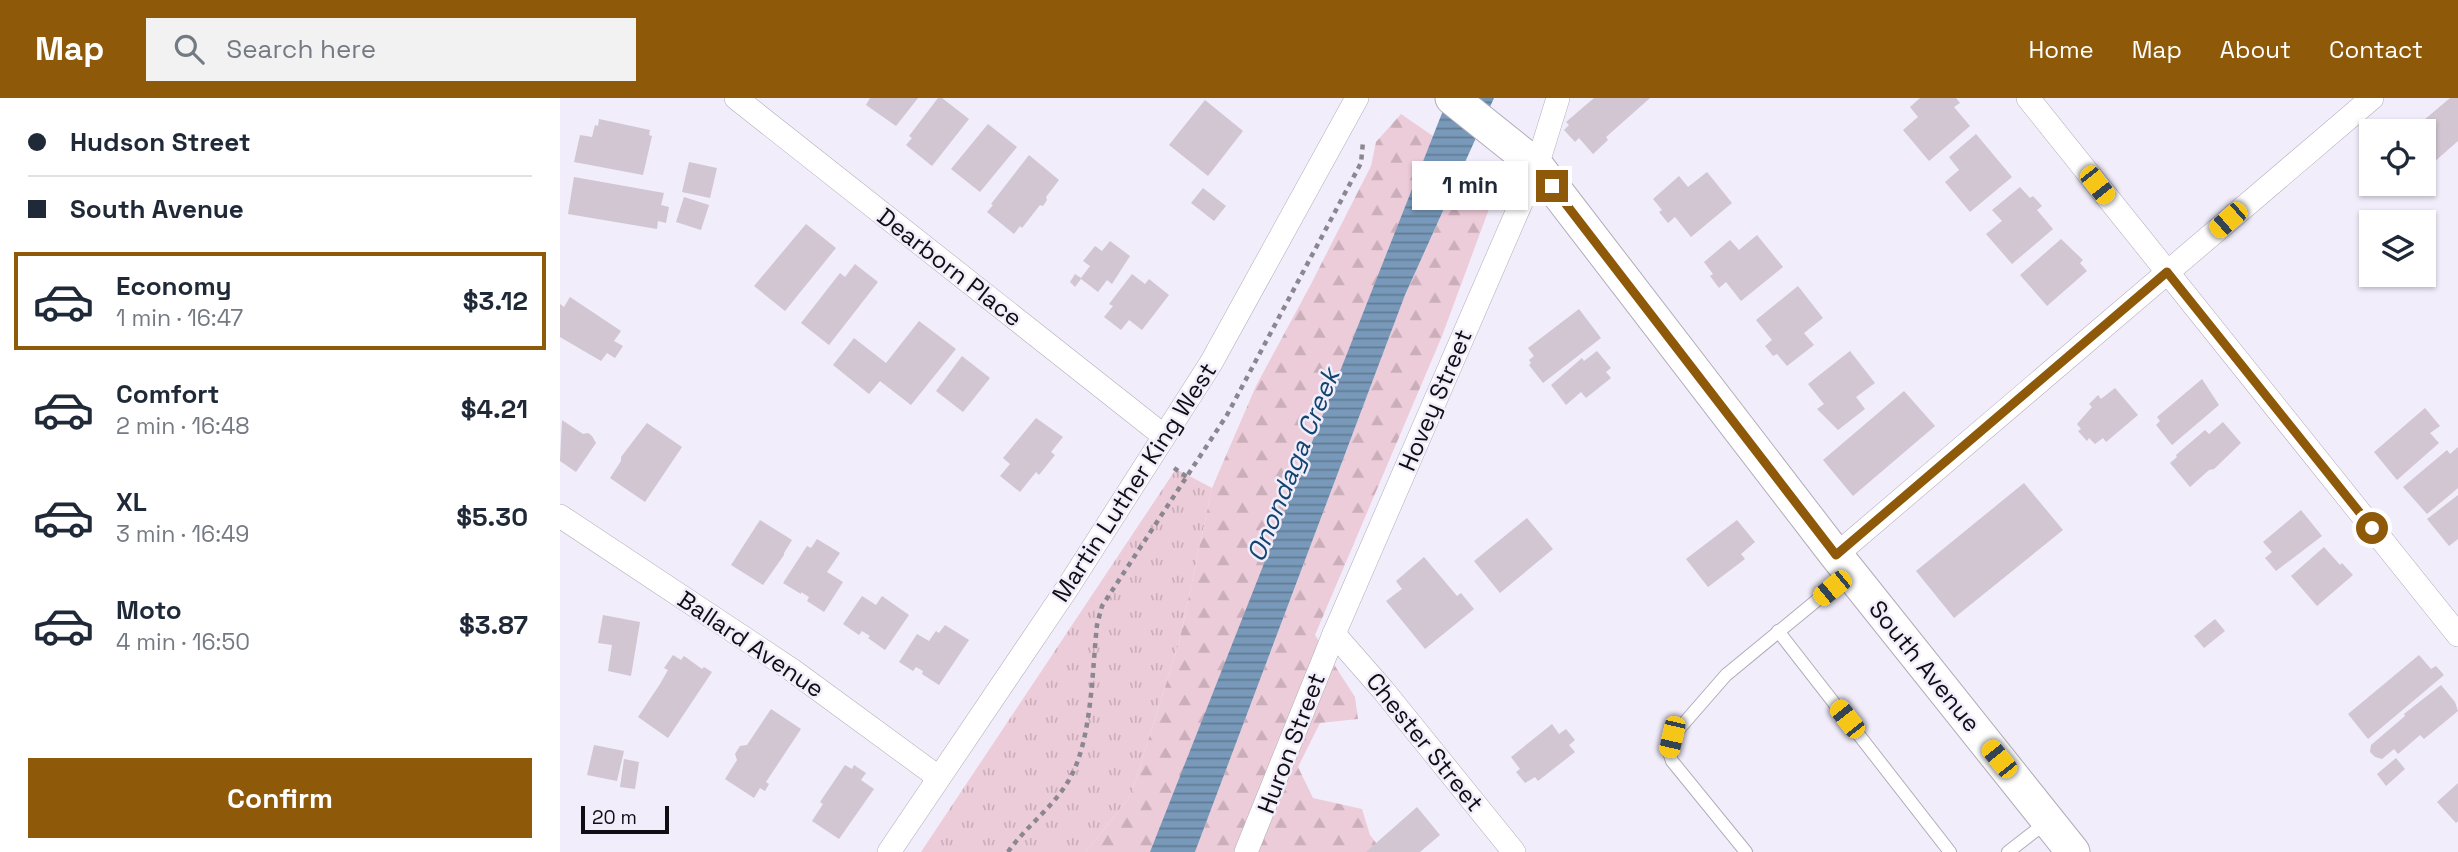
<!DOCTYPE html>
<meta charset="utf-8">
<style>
:root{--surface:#fff;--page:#f2f2f3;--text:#1f2937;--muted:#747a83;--line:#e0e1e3;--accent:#8e5a0a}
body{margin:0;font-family:"Space Grotesk",sans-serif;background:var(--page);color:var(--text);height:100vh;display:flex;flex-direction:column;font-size:26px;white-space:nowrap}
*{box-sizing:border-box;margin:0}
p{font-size:23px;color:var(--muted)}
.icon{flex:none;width:38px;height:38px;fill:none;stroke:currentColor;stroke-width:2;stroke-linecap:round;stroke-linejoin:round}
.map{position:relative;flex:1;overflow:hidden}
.panel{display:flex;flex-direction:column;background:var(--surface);width:560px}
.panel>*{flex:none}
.banner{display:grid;align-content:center;height:154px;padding:0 28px;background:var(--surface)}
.tools{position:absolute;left:1799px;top:21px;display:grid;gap:14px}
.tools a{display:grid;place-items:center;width:77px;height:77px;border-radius:0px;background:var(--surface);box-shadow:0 2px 5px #0004;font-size:35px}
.scale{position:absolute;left:21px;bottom:18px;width:88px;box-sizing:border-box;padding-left:7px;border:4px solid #100e13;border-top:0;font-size:19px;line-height:24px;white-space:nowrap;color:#100e13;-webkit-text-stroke:5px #f1edfb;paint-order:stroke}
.end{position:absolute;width:32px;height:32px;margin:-16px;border:9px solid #8e5a0a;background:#fff;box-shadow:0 0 0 4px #fff}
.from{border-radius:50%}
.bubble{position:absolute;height:49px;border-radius:0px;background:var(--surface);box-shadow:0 2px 5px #0004;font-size:23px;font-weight:800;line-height:49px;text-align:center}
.car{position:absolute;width:21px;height:42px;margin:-21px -10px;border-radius:9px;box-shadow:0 0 5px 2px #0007;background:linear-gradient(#f5c518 24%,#345 0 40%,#f5c518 0 76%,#345 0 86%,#f5c518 0)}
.banner b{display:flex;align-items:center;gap:24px;height:66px;font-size:26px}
.banner b+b{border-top:2px solid var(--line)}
.banner i{width:18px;height:18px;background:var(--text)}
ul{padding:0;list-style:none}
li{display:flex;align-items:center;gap:21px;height:98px;margin:0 14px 10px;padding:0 14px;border:4px solid transparent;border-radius:0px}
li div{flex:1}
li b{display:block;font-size:26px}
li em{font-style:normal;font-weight:800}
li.current{border-color:var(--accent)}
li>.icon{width:63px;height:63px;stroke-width:1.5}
.button{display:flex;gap:14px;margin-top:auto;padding:14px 28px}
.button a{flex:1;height:80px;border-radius:0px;background:var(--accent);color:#fff;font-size:28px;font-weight:800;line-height:80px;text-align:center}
header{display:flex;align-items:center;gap:42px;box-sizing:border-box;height:98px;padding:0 35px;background:var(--accent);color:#fff}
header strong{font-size:33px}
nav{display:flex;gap:38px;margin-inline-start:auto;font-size:24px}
.search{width:490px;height:63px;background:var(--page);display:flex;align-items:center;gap:18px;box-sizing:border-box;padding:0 24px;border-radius:0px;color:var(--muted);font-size:26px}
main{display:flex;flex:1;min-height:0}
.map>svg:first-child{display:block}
.grass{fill:url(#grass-tufts)}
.forest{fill:url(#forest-firs)}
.water{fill:url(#water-rules)}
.building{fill:#d1c6d1}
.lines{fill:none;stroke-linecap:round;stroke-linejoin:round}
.lane-casing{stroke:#b1acba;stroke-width:14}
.street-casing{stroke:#b1acba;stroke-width:24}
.secondary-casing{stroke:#b1acba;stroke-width:35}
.path{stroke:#8a8791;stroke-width:4.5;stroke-dasharray:5 5;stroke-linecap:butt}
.lane{stroke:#fff;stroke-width:12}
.street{stroke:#fff;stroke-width:23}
.secondary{stroke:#fff;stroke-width:33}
.route{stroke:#8e5a0a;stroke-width:9}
.labels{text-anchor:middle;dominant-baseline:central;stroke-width:5;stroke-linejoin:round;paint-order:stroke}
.street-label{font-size:24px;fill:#100e13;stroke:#f1edfb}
.water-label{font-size:26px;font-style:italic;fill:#114570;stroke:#f1edfb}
</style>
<header>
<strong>Map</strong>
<div class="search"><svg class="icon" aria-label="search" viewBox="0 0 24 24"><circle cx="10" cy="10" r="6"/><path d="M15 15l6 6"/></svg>Search here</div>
<nav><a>Home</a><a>Map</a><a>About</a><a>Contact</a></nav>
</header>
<main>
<section class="panel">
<div class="banner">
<b><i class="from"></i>Hudson Street</b>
<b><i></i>South Avenue</b>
</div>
<ul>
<li class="current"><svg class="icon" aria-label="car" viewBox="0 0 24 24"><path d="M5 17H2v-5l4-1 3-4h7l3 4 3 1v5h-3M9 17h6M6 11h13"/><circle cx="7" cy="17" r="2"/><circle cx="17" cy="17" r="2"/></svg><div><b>Economy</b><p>1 min · 16:47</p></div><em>$3.12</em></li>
<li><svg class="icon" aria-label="car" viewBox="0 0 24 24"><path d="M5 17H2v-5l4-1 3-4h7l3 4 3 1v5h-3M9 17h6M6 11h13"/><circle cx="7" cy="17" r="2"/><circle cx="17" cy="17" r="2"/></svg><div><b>Comfort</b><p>2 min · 16:48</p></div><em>$4.21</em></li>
<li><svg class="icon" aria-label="car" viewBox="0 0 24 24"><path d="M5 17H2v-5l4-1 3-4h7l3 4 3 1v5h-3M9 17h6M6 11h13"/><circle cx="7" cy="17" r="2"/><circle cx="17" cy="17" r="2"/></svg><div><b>XL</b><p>3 min · 16:49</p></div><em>$5.30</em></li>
<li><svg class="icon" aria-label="car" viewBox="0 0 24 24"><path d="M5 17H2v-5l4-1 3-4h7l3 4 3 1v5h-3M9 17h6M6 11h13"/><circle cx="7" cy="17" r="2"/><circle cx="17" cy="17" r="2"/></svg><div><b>Moto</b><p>4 min · 16:50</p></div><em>$3.87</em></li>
</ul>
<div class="button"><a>Confirm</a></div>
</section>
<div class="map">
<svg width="1898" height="754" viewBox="0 0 1898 754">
<defs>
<pattern id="grass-tufts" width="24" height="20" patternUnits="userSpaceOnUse" patternTransform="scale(1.75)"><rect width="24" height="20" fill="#edccd9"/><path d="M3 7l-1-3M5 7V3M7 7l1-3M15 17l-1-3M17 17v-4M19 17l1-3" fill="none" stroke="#caaeb9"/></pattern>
<pattern id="forest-firs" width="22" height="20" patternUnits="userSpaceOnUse" patternTransform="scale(1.75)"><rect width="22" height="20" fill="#edccd9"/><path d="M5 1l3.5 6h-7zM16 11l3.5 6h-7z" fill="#caaeb9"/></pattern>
<pattern id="water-rules" width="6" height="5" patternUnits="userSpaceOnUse" patternTransform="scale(1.75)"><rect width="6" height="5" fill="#7899b9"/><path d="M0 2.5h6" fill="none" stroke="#617b95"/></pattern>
</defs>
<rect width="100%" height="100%" fill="#f1edfb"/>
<!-- grass -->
<path class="grass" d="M616 371 652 390 619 545 571 697 526 754H361Z"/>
<!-- forest -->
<g class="forest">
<path d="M841 16 873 38 596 742 590 754H526L571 697 619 545 652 390 696 288 750 188 811 68 816 44Z"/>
<path d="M904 67 936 92 882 238 755 537 795 599 798 621 760 625 738 669 753 700 802 711 810 737 823 754H635L845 197Z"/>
</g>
<!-- water -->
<path class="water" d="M888 0H934L845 197 635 754H590Z"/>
<!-- building -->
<g class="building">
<path d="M310 0H358L336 28 306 7Z"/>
<path d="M378 0H382L409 21 372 68 346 47 352 40 349 38Z"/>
<path d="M1034 0H1090L1046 39 1048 42 1033 56 1019 40 1015 44 1004 32 1009 27 1006 24Z"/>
<path d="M1360 0H1396L1400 5 1394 9 1410 28 1369 63 1343 32 1358 19 1350 9Z"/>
<path d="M1890 0H1898V43L1866 71 1864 69V33H1851Z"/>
<path d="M645 2 683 33 648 78 609 47Z"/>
<path d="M39 21 90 32 89 37 92 38 83 77 14 64 20 37 32 39 35 27 38 28Z"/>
<path d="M428 26 457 49 420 94 391 71Z"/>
<path d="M1416 36 1452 79 1410 114 1385 84 1399 72 1389 59Z"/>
<path d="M469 57 499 82 486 99 487 102 483 108 480 107 462 130 460 128 454 136 427 114 433 107 431 106Z"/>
<path d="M129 64 157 70 150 100 122 94Z"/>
<path d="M1147 74 1172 105 1131 139 1115 119 1108 125 1099 114 1102 112 1093 101 1119 78 1128 89Z"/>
<path d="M14 79 104 95 101 107 109 109 106 125 98 123 97 131 8 116Z"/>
<path d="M1460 89 1470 100 1473 98 1482 108 1477 112 1493 131 1452 166 1426 136 1442 123 1432 112Z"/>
<path d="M643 90 666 108 654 123 631 105Z"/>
<path d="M124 99 149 107 141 132 116 124Z"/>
<path d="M246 126 276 150 225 213 194 188Z"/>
<path d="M1197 137 1223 169 1181 203 1166 184 1159 190 1150 178 1153 176 1144 164 1170 142 1179 152Z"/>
<path d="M1501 141 1523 162 1520 165 1527 173 1487 208 1460 177Z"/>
<path d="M550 143 570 158 552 186 547 182 538 194 521 181 515 189 510 184 515 176 521 180 530 168 523 163 535 148 542 153Z"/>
<path d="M295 166 318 184 269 247 241 225 280 175 285 179Z"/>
<path d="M572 176 585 186 589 181 609 197 582 232 569 222 561 232 544 219 553 208 549 206Z"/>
<path d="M1238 188 1263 220 1244 235 1254 247 1227 268 1217 256 1213 258 1205 248 1212 242 1196 222Z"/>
<path d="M10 199 61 233 54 243 63 248 55 260 47 255 41 263 0 239V206L4 209Z"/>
<path d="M1019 211 1041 240 983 285 969 267 971 265 969 262 974 258 968 250Z"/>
<path d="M359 223 396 251 351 307 320 283 309 296 273 267 294 240 326 265Z"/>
<path d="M1037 253 1051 270 1046 274 1051 280 1026 300 1021 294 1006 307 991 287 1022 260 1024 263Z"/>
<path d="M1290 253 1315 285 1296 299 1305 311 1278 332 1257 311 1264 306 1248 286Z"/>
<path d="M402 258 430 280 403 314 376 293Z"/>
<path d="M1642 281 1659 307 1612 347 1596 327 1600 323 1597 319Z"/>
<path d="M1555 290 1578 317 1546 344 1543 340 1535 346 1529 340 1527 343 1518 333 1521 331 1517 326 1532 309 1529 306 1538 297 1541 301Z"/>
<path d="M1344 293 1375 328 1293 398 1263 362Z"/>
<path d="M1865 310 1880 328 1870 335 1879 345 1837 382 1814 354Z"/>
<path d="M476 320 503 339 491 354 495 357 479 377 476 374 460 394 440 378 450 366 443 360Z"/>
<path d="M2 322 23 336 28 335 32 338 36 345 16 374 0 363Z"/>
<path d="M1663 324 1681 345 1654 371 1649 372 1630 389 1610 365 1617 359 1616 357 1645 332 1649 336Z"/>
<path d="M87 325 122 349 85 404 50 380 61 363V359Z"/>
<path d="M1898 349V390L1867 416 1843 389 1887 352 1890 356Z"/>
<path d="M1464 385 1503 432 1394 520 1356 473Z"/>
<path d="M1898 397V441L1889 448 1867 421Z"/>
<path d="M1741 412 1762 438 1716 473 1705 460 1712 454 1703 444Z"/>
<path d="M967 420 993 451 940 495 914 463Z"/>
<path d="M200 422 232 442 224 455V457L203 487 171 467Z"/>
<path d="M1177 422 1195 444 1181 456 1185 461 1148 489 1126 461Z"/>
<path d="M257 441 280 455 267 474 283 484 264 514 247 503 249 499 241 494V496L223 485 247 448 251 450Z"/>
<path d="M1764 449 1780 467 1782 465 1793 477 1757 508 1731 478Z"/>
<path d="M864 459 897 498 901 495 914 511 865 551 826 503 842 491 836 483Z"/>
<path d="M302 498 316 507 322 498 349 517 325 552 308 540 310 538 302 533 299 537 283 526Z"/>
<path d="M43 517 80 524 71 578 48 573 52 547 38 545Z"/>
<path d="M1655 521 1665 533 1644 550 1634 538Z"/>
<path d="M385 527 409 542 379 587 362 576 363 573 356 569 353 573 339 564 357 536 369 543 376 533 379 535Z"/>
<path d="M113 557 121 562 124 558 142 571 144 569 152 574 108 640 78 619 100 586 108 572 104 570Z"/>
<path d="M1859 557 1871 571 1876 568 1884 577 1808 641 1788 616Z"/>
<path d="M1881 587 1895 604 1898 613 1864 641 1860 637 1838 656 1834 651 1822 661 1815 659 1810 654 1811 647 1845 618 1844 616Z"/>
<path d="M211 611 241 631 206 684 209 686 205 693 200 690 194 700 165 681 177 662 175 656 180 648 187 647Z"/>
<path d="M992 626 999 636 1006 631 1015 642 1009 647 1015 654 978 683 975 679 965 685 956 674 960 671 951 659Z"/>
<path d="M34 647 64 653 57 683 27 677Z"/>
<path d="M1836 660 1845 671 1826 688 1817 676Z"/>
<path d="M64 661 79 664 75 691 60 689Z"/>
<path d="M285 667 292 671 294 667 306 675 301 682 314 691 279 741 252 723 263 706 260 704Z"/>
<path d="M1898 685V723L1896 725 1877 704Z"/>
<path d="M857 709 880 737 860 754H806Z"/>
</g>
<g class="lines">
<defs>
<g id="lane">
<path d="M1218 533 1390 754"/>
<path d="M1186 754 1112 663 1109 654 1112 639 1166 577 1290 475"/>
<path d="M1448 754 1488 723"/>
</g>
<g id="street">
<path d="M176 0 604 338"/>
<path d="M1468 0 1898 537"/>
<path d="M0 418 232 572 378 679"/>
<path d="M1276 457 1812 0"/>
<path d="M774 536 823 592 954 754"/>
<path d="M329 754 508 489 651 265 797 0"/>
<path d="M686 754 774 536 977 68 998 0"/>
</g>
<path id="secondary" d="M892 0 977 68 1276 457 1513 754"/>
</defs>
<!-- lane casing -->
<use href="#lane" class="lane-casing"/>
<!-- street casing -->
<use href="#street" class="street-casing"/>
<!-- secondary casing -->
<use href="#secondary" class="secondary-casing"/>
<!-- path -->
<g class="path">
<path d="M614 370 627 379"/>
<path d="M448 754C466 728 495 708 510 680 532 641 532 573 537 527L542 508 667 317 801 65 803 44"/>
</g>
<!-- lane -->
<use href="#lane" class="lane"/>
<!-- street -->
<use href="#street" class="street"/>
<!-- secondary -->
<use href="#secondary" class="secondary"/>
</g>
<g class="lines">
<!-- route -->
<path class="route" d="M992 88 1276 457 1607 174 1812 430"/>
</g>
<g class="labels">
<!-- street labels -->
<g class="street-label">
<text transform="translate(390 169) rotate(38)">Dearborn Place</text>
<text transform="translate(875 302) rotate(-67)">Hovey Street</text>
<text transform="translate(574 384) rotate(-57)">Martin Luther King West</text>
<text transform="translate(191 546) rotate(34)">Ballard Avenue</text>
<text transform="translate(1365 568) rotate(51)">South Avenue</text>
<text transform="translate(865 644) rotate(51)">Chester Street</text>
<text transform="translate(731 645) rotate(-69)">Huron Street</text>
</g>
<!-- water labels -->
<g class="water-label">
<text transform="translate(733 367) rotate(-68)">Onondaga Creek</text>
</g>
</g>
</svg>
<div class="tools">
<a><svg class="icon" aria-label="locate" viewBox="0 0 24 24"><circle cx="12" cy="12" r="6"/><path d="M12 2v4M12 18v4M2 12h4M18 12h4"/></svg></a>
<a><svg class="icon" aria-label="layers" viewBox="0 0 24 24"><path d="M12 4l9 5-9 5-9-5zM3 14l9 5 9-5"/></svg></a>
</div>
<div class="scale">20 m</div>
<i class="end from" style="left:1812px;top:430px"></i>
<i class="end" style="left:992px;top:88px"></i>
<div class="bubble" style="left:852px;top:63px;width:116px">1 min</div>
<i class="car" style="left:1537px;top:87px;rotate:142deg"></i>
<i class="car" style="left:1668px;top:122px;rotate:229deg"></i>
<i class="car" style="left:1272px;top:490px;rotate:231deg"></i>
<i class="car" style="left:1287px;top:621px;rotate:322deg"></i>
<i class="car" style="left:1112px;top:639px;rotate:193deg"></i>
<i class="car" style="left:1439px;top:661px;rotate:321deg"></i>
</div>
</main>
